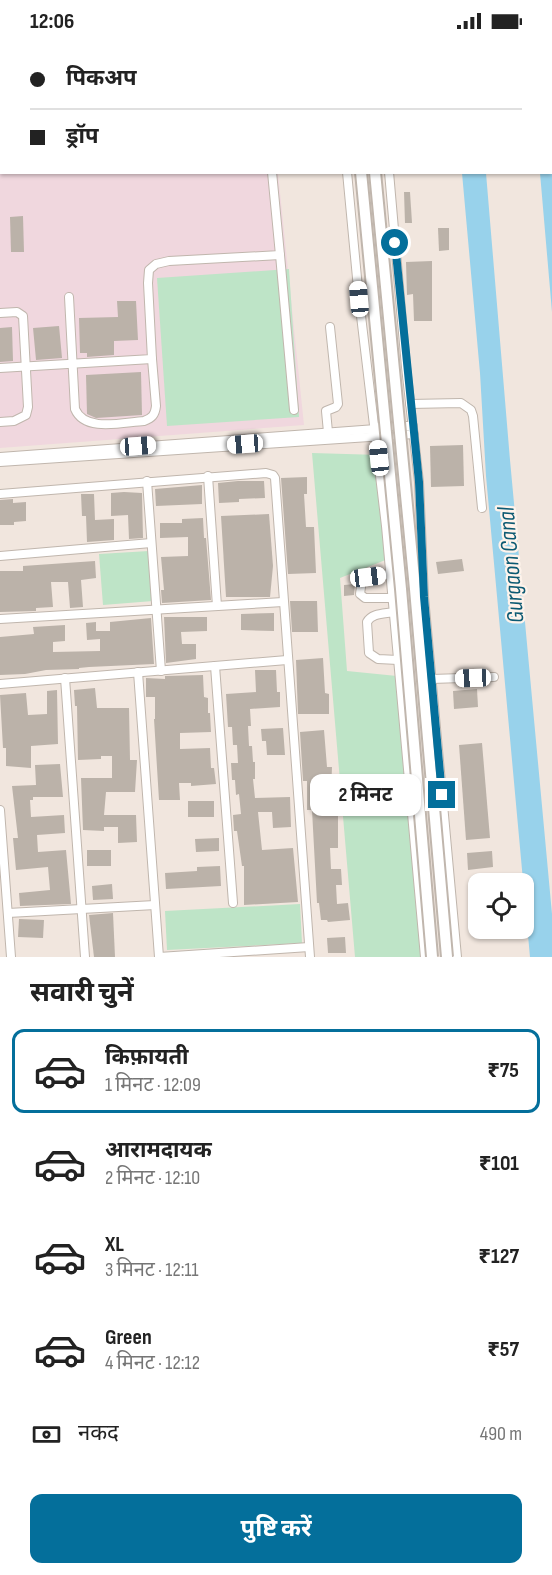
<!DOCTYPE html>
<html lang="hi">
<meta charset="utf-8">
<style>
:root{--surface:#fff;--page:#f6f6f6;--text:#222;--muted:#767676;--line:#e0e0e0;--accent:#046f9b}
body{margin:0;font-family:"Sofia Sans Condensed","Noto Sans Devanagari",sans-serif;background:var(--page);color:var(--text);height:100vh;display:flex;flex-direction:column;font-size:22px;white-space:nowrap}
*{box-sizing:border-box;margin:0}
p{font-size:20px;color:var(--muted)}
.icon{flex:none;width:33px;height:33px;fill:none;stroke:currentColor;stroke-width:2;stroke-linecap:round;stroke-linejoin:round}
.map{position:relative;height:915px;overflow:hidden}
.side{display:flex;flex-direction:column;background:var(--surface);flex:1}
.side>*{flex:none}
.guide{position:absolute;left:0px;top:0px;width:552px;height:132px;box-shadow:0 2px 4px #0004;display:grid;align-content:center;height:132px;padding:0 30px;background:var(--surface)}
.controls{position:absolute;left:468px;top:831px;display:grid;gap:12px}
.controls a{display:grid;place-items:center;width:66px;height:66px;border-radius:12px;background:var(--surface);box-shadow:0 2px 4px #0004;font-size:30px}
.end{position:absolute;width:27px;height:27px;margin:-14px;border:8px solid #046f9b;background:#fff;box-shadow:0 0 0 3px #fff}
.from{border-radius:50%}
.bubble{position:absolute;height:42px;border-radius:12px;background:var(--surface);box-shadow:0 2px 4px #0004;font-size:20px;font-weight:700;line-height:42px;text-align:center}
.car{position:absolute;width:18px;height:36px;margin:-18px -9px;border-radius:8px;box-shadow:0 0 4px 2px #0007;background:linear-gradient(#fff 24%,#345 0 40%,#fff 0 76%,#345 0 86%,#fff 0)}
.guide b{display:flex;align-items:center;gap:21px;height:57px;font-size:22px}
.guide b+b{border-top:2px solid var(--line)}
.guide i{width:15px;height:15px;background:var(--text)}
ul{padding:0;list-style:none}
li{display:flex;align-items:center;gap:18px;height:84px;margin:0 12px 9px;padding:0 18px;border:3px solid transparent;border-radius:12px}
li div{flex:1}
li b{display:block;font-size:22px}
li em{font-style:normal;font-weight:700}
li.on{border-color:var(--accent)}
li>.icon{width:54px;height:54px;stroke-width:1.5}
h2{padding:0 30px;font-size:27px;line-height:72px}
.pay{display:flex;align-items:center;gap:15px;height:66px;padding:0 30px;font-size:22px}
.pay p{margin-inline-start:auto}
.primary-button{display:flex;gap:12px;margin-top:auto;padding:12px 30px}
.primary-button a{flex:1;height:69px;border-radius:12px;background:var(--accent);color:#fff;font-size:24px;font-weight:700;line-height:69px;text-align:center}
.status{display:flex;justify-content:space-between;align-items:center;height:42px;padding:0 30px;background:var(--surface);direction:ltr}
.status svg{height:16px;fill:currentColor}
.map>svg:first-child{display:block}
.industrial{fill:#f0d7de}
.green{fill:#bee4c7}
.water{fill:#98d2eb}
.building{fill:#bbb2a9}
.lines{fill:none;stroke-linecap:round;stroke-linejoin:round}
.minor-casing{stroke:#c0b6ad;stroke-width:10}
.highway-casing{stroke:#c0b6ad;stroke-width:14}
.minor{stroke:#fff;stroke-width:8}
.highway{stroke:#fff;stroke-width:10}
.highway-bridge-casing{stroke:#c0b6ad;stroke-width:14;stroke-linecap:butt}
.highway-bridge{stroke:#fff;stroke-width:10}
.route{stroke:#046f9b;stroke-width:8}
.labels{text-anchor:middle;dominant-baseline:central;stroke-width:4.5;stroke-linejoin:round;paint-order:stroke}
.water-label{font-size:24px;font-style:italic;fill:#0b5972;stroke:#fef3eb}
</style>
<div class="status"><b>12:06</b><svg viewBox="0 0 49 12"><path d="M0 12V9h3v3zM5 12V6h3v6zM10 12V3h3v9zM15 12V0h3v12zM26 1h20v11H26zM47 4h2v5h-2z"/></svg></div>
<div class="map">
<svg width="552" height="915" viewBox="0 0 552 915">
<rect width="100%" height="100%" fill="#f1e6de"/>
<!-- industrial -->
<path class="industrial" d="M0 0H265V1L2 2V130L278 131 304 383 0 406Z"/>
<!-- green -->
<g class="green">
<path d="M289 227 299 375 167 384 157 236Z"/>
<path d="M312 411 380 413 388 517 340 536 347 629 397 634 421 915H355Z"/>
<path d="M149 509 153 559 103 563 99 512Z"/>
<path d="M300 862 302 901 167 908 165 869Z"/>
</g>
<!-- water -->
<g class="water">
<path d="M530 0H552V270L540 131 550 130V2Z"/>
<path d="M462 131H486L510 418 552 872V915H530L486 434 480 331Z"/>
</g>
<!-- building -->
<g class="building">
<path d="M404 150H410L412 181H405Z"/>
<path d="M23 174 24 210H11L10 175Z"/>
<path d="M438 186H449V208L439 209Z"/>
<path d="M432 219V279H414L413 252 407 253 406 220Z"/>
<path d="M117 259H136L138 298 114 299V313L87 315V311H80L79 276 118 275Z"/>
<path d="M59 284 62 316 36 318 33 286Z"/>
<path d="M12 285 13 319 0 320V286Z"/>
<path d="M141 330 142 373 96 376 87 372 86 333Z"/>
<path d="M463 403 464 444 431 445 430 404Z"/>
<path d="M307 435V452H304L306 485H314L316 531 288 532 281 436Z"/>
<path d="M238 439H264L265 456 239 457V460L219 461 218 441Z"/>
<path d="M202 443V462L156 464 155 447Z"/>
<path d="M124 450 142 451 143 496 129 497 128 473 111 474V451Z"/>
<path d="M81 452H94L95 478 114 477V498L87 500 86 474H82Z"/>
<path d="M13 457V461L26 460V479L14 480V483H0V458Z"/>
<path d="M269 472 273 524 270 555H226L221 474Z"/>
<path d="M203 476 204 496H206L211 558 162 561 161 548H164L161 515 188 514V495L160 496V481H182V477Z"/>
<path d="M462 517 464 529 438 532 436 520Z"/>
<path d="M95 519 96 536 81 538 83 565 70 566 68 540H51L53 565 36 566V569L0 570V529H23V524Z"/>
<path d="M355 542 354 553 344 554V543Z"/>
<path d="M290 559H317L318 590H292Z"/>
<path d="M274 571V589L241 588V572Z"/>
<path d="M164 575H207V589L181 590 182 602H196V617L166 621Z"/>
<path d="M151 576 154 622 89 625 79 626V627L46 628 25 632 0 633V595L34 592 33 585 65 583V599L53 600V610L100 609V597L87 598 86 581 96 580V589H110V580Z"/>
<path d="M323 616 325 651 329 652V672H298L296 618Z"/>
<path d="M255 628H276L277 650H280V665L250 667 251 684H248L249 704H252L253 720H255V737H253L255 756 290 755 291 785 273 786 272 770H258L262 808 293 806 298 860 244 863V824H242L237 789H234L233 773 241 772 239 752 236 753 235 738H232L231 721H238L237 703H233L232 685H228L226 652 256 650Z"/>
<path d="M203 633 204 655 208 656V671H210L211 690 180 691V707L210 706 211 726H214L216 742 191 744V741H179L180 758H159L154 677H155V655H146V636L165 637V634Z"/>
<path d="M95 646 97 666H129L130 718H137L135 750H106L104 773H136L137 800 118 801V785H104V789L83 788 81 736H112V714H101V717L78 718 77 664H75L74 648Z"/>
<path d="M477 647 478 665 454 667 453 649Z"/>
<path d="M57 648 58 702 31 704V726L6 724V706H3L0 653 26 651 28 673 47 672V649Z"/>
<path d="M283 686 285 713H267L266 699H262L261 687Z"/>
<path d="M324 688 327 725H332L330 773H338V806H330L331 827H341L342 843H336L337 862 348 861 350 878 328 880 327 878H321L319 861H317L312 768H307V739H303L300 690Z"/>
<path d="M482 701 490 796 466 798 459 703Z"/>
<path d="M60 722 63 755H33V758H30L31 775 64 773 65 791 37 793 38 810 66 808 71 862 20 864 19 851 50 848 48 825 16 828 13 796H18L12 744 36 743 35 723Z"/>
<rect x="188" y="759" width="26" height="16"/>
<path d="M219 796V809L196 810 195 797Z"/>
<rect x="87" y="808" width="24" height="16"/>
<path d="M492 809 493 825 468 828 467 811Z"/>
<path d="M220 824 221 844 166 847 165 831 197 829V825Z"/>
<path d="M112 842 113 857 93 858 92 844Z"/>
<path d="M113 871 115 915H94L89 873Z"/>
<path d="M19 877 44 878 43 896 18 895Z"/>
<path d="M345 895 346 911H328L327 896Z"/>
</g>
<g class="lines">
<defs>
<g id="minor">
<path d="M259 0V2"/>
<path d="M337 0V2"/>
<path d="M378 0V2"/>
<path d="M347 130 359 257 386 484 425 915"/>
<path d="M389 130 406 325 419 440 424 555 457 915"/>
<path d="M280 213 294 368"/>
<path d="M69 255 75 367C85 391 124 380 144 379 152 376 155 373 156 364L152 317"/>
<path d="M0 271 17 270 23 274 28 365 26 373 14 379 0 380"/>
<path d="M0 326 152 317 148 241 149 228 156 222 169 219 280 213 272 130"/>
<path d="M410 362 461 361 471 368 473 374 482 466"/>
<path d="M328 390 326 369 336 365 338 362 330 285"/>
<path d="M0 415 376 387 381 384H413"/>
<path d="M0 420 414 392"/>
<path d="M208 434 217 564"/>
<path d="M147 439 161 629"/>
<path d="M0 452 266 431 273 433 275 436 310 915"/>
<path d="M0 514 151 501"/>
<path d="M391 532 368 535 362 538 360 552 365 556H393"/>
<path d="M394 570C384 572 372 571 367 580L369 611 378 617 398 618"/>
<path d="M0 577 283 560"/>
<path d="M215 624 233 861"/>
<path d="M138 630 159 915"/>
<path d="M65 636 85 915"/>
<path d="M431 637 494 635"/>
<path d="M0 642 287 618"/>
<path d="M0 768 11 915"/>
<path d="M8 871 155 863"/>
<path d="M159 915 309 905"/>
</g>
<g id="highway">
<path d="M348 0V2"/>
<path d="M363 0 364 2"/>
</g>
</defs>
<!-- minor casing -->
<use href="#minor" class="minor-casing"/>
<!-- highway casing -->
<use href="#highway" class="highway-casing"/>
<!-- minor -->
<use href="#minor" class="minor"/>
<!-- highway -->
<use href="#highway" class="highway"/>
<defs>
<g id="highway-bridge">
<path d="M361 130 401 547 432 915"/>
<path d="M375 130 415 547 447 915"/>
</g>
</defs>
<!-- highway-bridge casing -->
<use href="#highway-bridge" class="highway-bridge-casing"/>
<!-- highway-bridge -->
<use href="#highway-bridge" class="highway-bridge"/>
</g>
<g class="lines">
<!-- route -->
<path class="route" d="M395 201 419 440 424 555 442 753"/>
</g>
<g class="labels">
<!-- water labels -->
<g class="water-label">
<text transform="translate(511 523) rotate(-95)">Gurgaon Canal</text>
</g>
</g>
</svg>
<div class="controls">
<a><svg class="icon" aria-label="locate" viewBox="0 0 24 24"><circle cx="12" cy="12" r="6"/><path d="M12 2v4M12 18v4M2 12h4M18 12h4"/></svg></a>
</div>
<i class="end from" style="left:395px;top:201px"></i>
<i class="end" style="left:442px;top:753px"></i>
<div class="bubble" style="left:310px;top:732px;width:111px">2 मिनट</div>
<i class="car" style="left:359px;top:257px;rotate:355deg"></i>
<i class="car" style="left:245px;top:402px;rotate:266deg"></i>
<i class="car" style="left:138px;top:404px;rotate:86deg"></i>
<i class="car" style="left:379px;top:416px;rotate:354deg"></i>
<i class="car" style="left:368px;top:535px;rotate:83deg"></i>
<i class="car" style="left:473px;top:636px;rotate:268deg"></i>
<div class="guide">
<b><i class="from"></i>पिकअप</b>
<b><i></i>ड्रॉप</b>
</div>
</div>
<section class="side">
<h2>सवारी चुनें</h2>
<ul>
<li class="on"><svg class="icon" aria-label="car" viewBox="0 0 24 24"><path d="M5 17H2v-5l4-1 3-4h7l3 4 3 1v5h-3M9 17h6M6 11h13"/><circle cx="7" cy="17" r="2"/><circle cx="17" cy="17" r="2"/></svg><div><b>किफ़ायती</b><p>1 मिनट · 12:09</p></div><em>₹75</em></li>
<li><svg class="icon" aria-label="car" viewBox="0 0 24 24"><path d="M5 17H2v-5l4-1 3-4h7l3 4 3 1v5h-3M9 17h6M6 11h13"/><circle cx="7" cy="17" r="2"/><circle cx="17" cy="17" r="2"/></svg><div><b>आरामदायक</b><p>2 मिनट · 12:10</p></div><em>₹101</em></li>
<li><svg class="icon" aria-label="car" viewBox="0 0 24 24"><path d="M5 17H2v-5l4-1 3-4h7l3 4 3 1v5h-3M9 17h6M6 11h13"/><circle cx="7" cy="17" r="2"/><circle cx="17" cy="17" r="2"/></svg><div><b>XL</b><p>3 मिनट · 12:11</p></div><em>₹127</em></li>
<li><svg class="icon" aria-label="car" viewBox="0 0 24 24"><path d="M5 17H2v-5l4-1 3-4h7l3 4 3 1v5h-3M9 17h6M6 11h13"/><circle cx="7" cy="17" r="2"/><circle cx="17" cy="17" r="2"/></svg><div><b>Green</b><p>4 मिनट · 12:12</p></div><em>₹57</em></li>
</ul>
<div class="pay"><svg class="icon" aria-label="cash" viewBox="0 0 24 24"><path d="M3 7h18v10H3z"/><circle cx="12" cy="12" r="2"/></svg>नकद<p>490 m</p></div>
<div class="primary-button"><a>पुष्टि करें</a></div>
</section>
